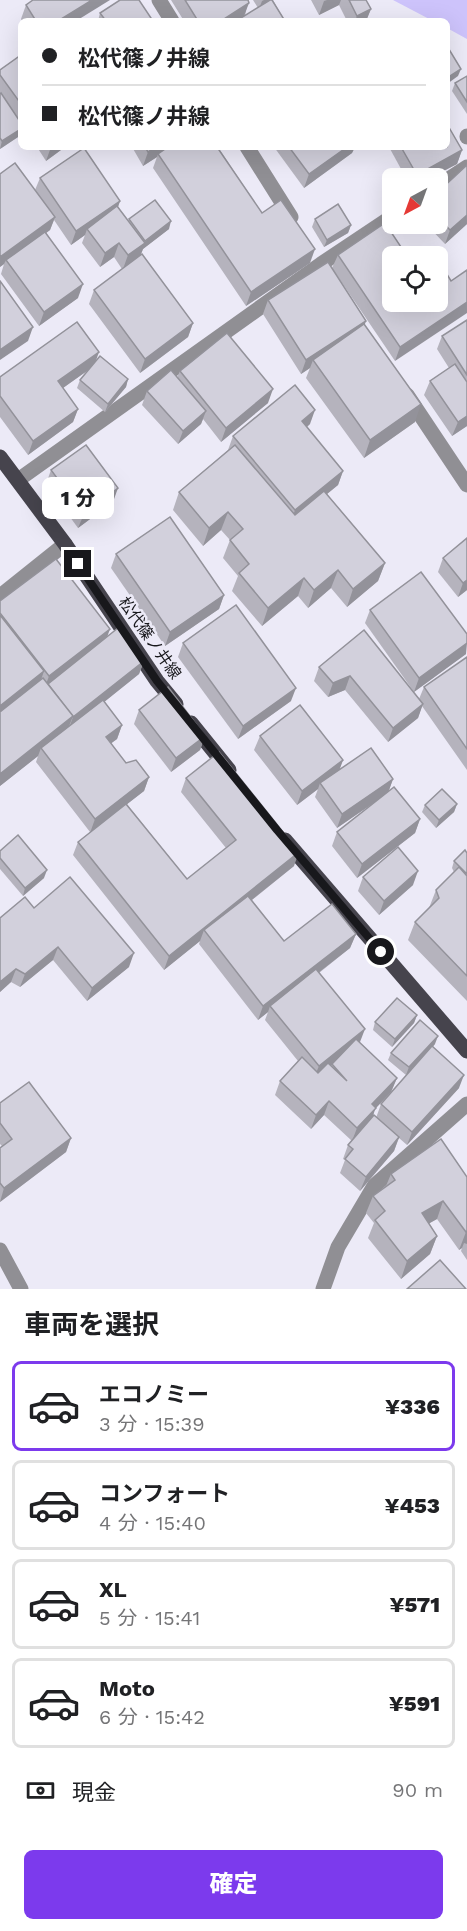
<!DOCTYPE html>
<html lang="ja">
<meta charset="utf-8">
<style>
:root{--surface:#fff;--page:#f6f6f6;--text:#202124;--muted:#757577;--line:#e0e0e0;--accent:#7c3aed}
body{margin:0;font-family:"Work Sans","Noto Sans JP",sans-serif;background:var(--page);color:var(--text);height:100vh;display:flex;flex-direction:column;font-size:22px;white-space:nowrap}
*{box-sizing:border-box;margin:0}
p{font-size:20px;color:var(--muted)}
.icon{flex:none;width:33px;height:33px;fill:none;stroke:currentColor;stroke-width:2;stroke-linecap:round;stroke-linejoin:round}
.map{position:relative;height:1289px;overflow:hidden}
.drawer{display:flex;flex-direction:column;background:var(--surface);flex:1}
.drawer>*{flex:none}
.guide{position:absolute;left:18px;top:18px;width:432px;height:132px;border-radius:9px;box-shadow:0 6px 24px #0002;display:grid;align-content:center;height:132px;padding:0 24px;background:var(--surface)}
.needle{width:39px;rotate:221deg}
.tools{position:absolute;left:382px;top:168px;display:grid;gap:12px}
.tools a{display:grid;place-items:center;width:66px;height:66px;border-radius:9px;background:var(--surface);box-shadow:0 6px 24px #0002;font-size:30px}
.end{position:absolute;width:27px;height:27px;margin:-14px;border:8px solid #18181c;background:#fff;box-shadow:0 0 0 3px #fff}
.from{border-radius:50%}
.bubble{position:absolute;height:42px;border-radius:9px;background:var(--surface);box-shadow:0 6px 24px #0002;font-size:20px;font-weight:800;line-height:42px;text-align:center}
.guide b{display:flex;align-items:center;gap:21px;height:57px;font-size:22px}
.guide b+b{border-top:2px solid var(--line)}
.guide i{width:15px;height:15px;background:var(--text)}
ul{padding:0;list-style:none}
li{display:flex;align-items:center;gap:18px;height:90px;margin:0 12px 9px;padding:0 12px;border:3px solid var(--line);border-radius:9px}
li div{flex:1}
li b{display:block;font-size:22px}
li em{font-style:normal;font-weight:800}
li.selected{border-color:var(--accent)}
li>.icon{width:54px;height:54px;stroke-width:1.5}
h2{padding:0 24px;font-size:27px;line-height:72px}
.pay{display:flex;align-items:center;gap:15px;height:66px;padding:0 24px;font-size:22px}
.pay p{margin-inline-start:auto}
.primary-button{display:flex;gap:12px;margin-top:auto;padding:12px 24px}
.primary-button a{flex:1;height:69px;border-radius:9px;background:var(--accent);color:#fff;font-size:24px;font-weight:800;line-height:69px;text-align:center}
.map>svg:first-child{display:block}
.green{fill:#cdc3fb}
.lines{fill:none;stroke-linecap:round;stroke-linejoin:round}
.minor{stroke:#908f94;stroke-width:15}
.major{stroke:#46444d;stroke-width:15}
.wall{fill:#b5b3bd}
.shaded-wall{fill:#93929a}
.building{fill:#d2d0dc;stroke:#93929a;stroke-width:1.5}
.route{stroke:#18181c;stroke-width:8}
.labels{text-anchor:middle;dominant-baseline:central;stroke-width:5;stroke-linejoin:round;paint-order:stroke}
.street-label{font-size:16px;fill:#18181c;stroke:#eceaf7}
</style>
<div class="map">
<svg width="467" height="1289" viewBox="0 0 467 1289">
<rect width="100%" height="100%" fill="#eceaf7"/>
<!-- green -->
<path class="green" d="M393 0H467V39L447 28V21H433Z"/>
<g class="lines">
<!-- minor -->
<g class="minor">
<path d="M159 0 172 21"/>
<path d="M467 136V137"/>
<path d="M247 147 291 217"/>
<path d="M438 186 467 167"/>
<path d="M407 395 467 485"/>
<path d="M18 480 321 264 393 216"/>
<path d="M0 596 65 544"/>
<path d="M0 1250 21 1289"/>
<path d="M323 1289 338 1247 374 1186 467 1104"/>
</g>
<!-- major -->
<g class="major">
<path d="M0 457 65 544 157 681 176 704"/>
<path d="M191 723 229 770"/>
<path d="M285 840 467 1051"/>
</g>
</g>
<!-- wall -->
<g class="wall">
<path d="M171 0H248L245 16 258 8 253 0H273L285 21H184Z"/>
<path d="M311 0H366L371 9 366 21H347L339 5 319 15Z"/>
<path d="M26 5 76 21H22L21 19Z"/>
<path d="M100 13 153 21H98Z"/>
<path d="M21 55V135L0 149V70Z"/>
<path d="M467 76V114L452 91 455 83Z"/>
<path d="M37 147H65L46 161Z"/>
<path d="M132 147H225L220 150 262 213 310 263 246 306 153 168 157 157 143 166Z"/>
<path d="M274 147H355L352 153 304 188Z"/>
<path d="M389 147H447L462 150 457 164 430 178H406Z"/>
<path d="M40 178 120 201 118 207 128 221 129 219 169 229 143 249 140 255 193 323 188 337 140 373 89 304 94 290 122 269 114 257 100 267 82 243 85 235 71 245 54 220 50 230 46 233 78 298 39 326 1 274 4 264 0 267 35 190Z"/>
<path d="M438 192 467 224 445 244 426 224H438Z"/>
<path d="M315 219 351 225 348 233 324 247 312 227Z"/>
<path d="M338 255 393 302 451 281 395 361 332 268Z"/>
<path d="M268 300 365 325 415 422 364 458 306 378 310 368 301 374 263 314Z"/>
<path d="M467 320V426L452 436 424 395 430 381 449 368 437 349 442 336Z"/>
<path d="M94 363 128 379 126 387 105 412 77 388 80 380 91 368 63 388 78 409 73 422 28 455 0 417V377Z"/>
<path d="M180 371 268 403 221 442 203 419 201 424 178 444 142 405 147 391 177 378Z"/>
<path d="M310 424 307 427 343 471 338 485 327 494 385 563 378 581 347 607 331 588 308 608 298 596 262 626 232 591 238 576 223 558 230 540 221 530 203 546 173 510 179 492 228 450 233 436Z"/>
<path d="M51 470 113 502 78 528 46 484Z"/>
<path d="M467 538V590L458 597 438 572 443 558Z"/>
<path d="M116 554 224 595 219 609 165 646 111 568Z"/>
<path d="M0 601 107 637 144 661 139 674 104 702 122 725 117 739 111 743 126 763 149 777 144 791 127 804 187 879 226 848 181 792 186 778 294 866 252 900 284 941 356 934 350 948 319 973 359 1043 397 1078 391 1092 375 1109 373 1117 376 1118 381 1104 423 1057 406 1075 388 1060 391 1053 435 1044 433 1047 459 1088 407 1145 399 1138 394 1151 360 1191 340 1173 345 1160 343 1159 348 1145 352 1141 324 1115 311 1129 275 1095 280 1081 298 1061 265 1020 268 1012 258 1020 199 944 200 941 164 970 73 855 78 842 90 832 36 762 38 756 0 786Z"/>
<path d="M370 610 466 654 414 692 365 623Z"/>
<path d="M364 630 419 699 424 687 467 657V770L422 706 418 718 388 742 345 690 328 697 314 681 319 667Z"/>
<path d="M183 643 291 701 238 739 178 657Z"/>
<path d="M139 710 205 736 200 750 171 772 134 724Z"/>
<path d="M260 736 343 760 339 770 393 779 388 793 337 828 315 797 318 789 297 805 254 750Z"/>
<path d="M457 804 454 812 436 828 422 812 425 805Z"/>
<path d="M420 819 415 833 357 878 332 846 337 832Z"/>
<path d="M0 851 44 878 23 896 0 869Z"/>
<path d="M467 853V1001L408 940 415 922 429 908 436 890 454 872 452 868 454 861Z"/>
<path d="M363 877 413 885 379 915 358 891Z"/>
<path d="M34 908 129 967 87 1001 53 960 20 987 11 982 0 992V918Z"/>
<path d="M417 1015 414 1023 392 1047 373 1030 375 1022Z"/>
<path d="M0 1103 71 1138 66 1152 0 1202V1148L2 1146 0 1144Z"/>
<path d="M391 1174 467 1177V1260L461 1251 462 1248 459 1250 437 1219 429 1223 437 1236 430 1254 401 1279 368 1238 374 1223 366 1213 373 1196 386 1186Z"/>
</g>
<!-- shaded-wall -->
<g class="shaded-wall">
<path d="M92 0H110L76 21H58Z"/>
<path d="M264 0H273L259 9 262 1Z"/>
<path d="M327 0H341L339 5 319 15 324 1Z"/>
<path d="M249 3 244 16 237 21H221Z"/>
<path d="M371 9 366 21H355L357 16Z"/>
<path d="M461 69 458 76 447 84V78Z"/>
<path d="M21 129V135L0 149 2 141Z"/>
<path d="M51 147H65L46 161Z"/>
<path d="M156 147H172L158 154 157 157 143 166 148 152Z"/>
<path d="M347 147H355L352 153 304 188 309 174Z"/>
<path d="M462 150 457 164 430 178H415L417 175Z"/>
<path d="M120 201 115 215 87 229 85 235 71 245 76 231Z"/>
<path d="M467 215V224L445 244 450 230Z"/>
<path d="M55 217 50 230 8 262 6 260 4 264 0 267V257Z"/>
<path d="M171 221 169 229 143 249 140 257 123 269 128 255Z"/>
<path d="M351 225 348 233 324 247 327 240Z"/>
<path d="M119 243 114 257 100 267 105 253Z"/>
<path d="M315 249 310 263 246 306 251 292Z"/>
<path d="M83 284 78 298 39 326 44 312Z"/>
<path d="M467 302V313L395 361 400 347Z"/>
<path d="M366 321 361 335 313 360 310 368 301 374 306 360Z"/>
<path d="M193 323 188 337 140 373 145 359Z"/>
<path d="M33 327 28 341 0 360V350Z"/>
<path d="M99 352 94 366 53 395 58 381Z"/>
<path d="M128 379 126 387 105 412 108 404Z"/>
<path d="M273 389 268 403 221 442 226 428Z"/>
<path d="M421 404 415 422 364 458 370 440Z"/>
<path d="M78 409 73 422 28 455 33 441Z"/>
<path d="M315 410 310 424 297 435 302 421Z"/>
<path d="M206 411 201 424 178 444 183 431Z"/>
<path d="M467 416V426L452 436 458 422Z"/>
<path d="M343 471 338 485 290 524 295 510Z"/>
<path d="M118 488 113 502 78 528 84 514Z"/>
<path d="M228 512 221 530 203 546 209 528Z"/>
<path d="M385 563 378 581 347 607 353 589Z"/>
<path d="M338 570 331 588 308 608 314 590Z"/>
<path d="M304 578 298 596 262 626 268 608Z"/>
<path d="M467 580V590L458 597 463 583Z"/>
<path d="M224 595 219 609 165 646 170 632Z"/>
<path d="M110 629 105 643 44 690 49 676Z"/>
<path d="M467 643 466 654 414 692 419 678Z"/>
<path d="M144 661 139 674 68 731 73 717Z"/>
<path d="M44 671 38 689 0 719V706Z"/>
<path d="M350 676 345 690 328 697 333 683Z"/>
<path d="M296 688 291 701 238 739 243 726Z"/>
<path d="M423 704 418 718 388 742 393 728Z"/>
<path d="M73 716 66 734 41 748 38 756 0 786V774Z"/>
<path d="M122 725 117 739 101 751 106 737Z"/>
<path d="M205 736 200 750 171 772 176 758Z"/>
<path d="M343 760 338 774 320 783 318 789 297 805 302 791Z"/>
<path d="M149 777 144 791 90 833 95 819Z"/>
<path d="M393 779 388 793 337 828 342 814Z"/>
<path d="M457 804 454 812 436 828 439 820Z"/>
<path d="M420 819 415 833 357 878 362 864Z"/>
<path d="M299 852 294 866 208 935 204 930 200 941 164 970 169 956Z"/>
<path d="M47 870 44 878 23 896 25 888Z"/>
<path d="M418 871 413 885 379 915 384 901Z"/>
<path d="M356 934 350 948 272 1009 270 1006 268 1012 258 1020 263 1006Z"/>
<path d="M58 947 53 960 20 987 25 974Z"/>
<path d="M134 953 129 967 87 1001 92 988Z"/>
<path d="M16 969 11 982 0 992V982Z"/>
<path d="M417 1015 414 1023 392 1047 395 1039Z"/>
<path d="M365 1029 360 1042 313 1080 319 1066Z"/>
<path d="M438 1036 435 1044 406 1075 409 1067Z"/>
<path d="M464 1075 459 1088 407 1145 412 1132Z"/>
<path d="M397 1078 391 1092 375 1109 371 1122 352 1141 357 1128 372 1104Z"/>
<path d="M329 1101 324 1115 311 1129 316 1115Z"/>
<path d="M399 1137 394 1151 360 1191 366 1177Z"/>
<path d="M71 1138 66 1152 0 1202 4 1188Z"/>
<path d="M443 1201 437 1219 416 1231 422 1213Z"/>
<path d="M467 1231V1244L464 1243 462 1248 459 1250 466 1232Z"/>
<path d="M437 1236 430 1254 401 1279 407 1261Z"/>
</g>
<!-- building -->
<g class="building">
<path d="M33 0H92L58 21H36L26 5Z"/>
<path d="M120 0H139L153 21H106L100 13Z"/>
<path d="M185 0H248L249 3 221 21H198Z"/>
<path d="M270 0H272L285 21H236Z"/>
<path d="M349 0H366L371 9 357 16Z"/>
<path d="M447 46 461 69 447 78Z"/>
<path d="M21 55V104L0 75V70Z"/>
<path d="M467 76V102L455 83Z"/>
<path d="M1 93 21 123V129L2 141 0 138V94Z"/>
<path d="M447 124 462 150 417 175 401 147H447Z"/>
<path d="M145 147H156L148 152Z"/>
<path d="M168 147H217L262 213 281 200 315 249 251 292 158 154Z"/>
<path d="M289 147H347L309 174Z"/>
<path d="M84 148 120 201 76 231 40 178Z"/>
<path d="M15 163 55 217 0 257V174Z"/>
<path d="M467 165V215L450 230 438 217V192Z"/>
<path d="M155 200 171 221 145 241 129 219Z"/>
<path d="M338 204 351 225 327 240 315 219Z"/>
<path d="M117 206 145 243 128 255 119 243 105 253 87 229Z"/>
<path d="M385 223 407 256H393V302H438V275L445 271 451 281 467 270V302L400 347 338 255Z"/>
<path d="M45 232 83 284 44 312 6 260Z"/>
<path d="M142 254 193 323 145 359 94 290Z"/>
<path d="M328 262 366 321 306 360 268 300Z"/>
<path d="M0 281 33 327 0 350Z"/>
<path d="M467 320V375L442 336Z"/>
<path d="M77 322 99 352 58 381 78 409 33 441 0 396V377Z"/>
<path d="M364 324 421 404 370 440 313 360Z"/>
<path d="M227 333 273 389 226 428 180 371Z"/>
<path d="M100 356 128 379 108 404 80 380Z"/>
<path d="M455 364 467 382V416L458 422 430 381Z"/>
<path d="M171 370 206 411 183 431 147 391Z"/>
<path d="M295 385 315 410 302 421 343 471 295 510 233 436Z"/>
<path d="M86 445 118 488 84 514 51 470Z"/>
<path d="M235 445 295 515 324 491 385 563 353 589 338 570 314 590 304 578 268 608 239 573 249 564 230 540 243 529 228 512 209 528 179 492Z"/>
<path d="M170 517 224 595 170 632 116 554Z"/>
<path d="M467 538V580L463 583 443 558Z"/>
<path d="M56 559 110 629 49 676 0 613V601Z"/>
<path d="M421 572 467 634V643L419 678 370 610Z"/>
<path d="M236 605 296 688 243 726 183 643Z"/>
<path d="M0 615 44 671 0 706Z"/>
<path d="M118 628 144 661 73 717 48 684Z"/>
<path d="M364 630 423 704 393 728 350 676 333 683 319 667Z"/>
<path d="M467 657V749L424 687Z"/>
<path d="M43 678 73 716 0 774V712Z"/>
<path d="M168 687 205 736 176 758 139 710Z"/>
<path d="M103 700 122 725 106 737 126 763 136 760 149 777 95 819 41 748Z"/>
<path d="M300 705 343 760 302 791 260 736Z"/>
<path d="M371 748 393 779 342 814 320 783Z"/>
<path d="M219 752 299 852 169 956 78 842 126 804 187 879 236 840 186 778Z"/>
<path d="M394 787 420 819 362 864 337 832Z"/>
<path d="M442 789 457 804 439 820 425 805Z"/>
<path d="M18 835 47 870 25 888 0 858V851Z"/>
<path d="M398 847 418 871 384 901 363 877Z"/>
<path d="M465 850 467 853V874L454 861Z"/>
<path d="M459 867 467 876V976L415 922 439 898 436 890Z"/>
<path d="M70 877 134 953 92 988 58 947 25 974 16 969 0 982V918L25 897 34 908Z"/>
<path d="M248 896 284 941 332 904 356 934 263 1006 204 930Z"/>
<path d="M316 969 365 1029 319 1066 270 1006Z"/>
<path d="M397 998 417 1015 395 1039 375 1022Z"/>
<path d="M420 1020 438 1036 409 1067 391 1053Z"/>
<path d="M356 1039 397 1078 372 1104 376 1108 357 1128 329 1101 316 1115 280 1081 302 1057 318 1073 328 1063 347 1081 332 1064Z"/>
<path d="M432 1046 464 1075 412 1132 381 1104Z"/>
<path d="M29 1082 71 1138 4 1188 0 1183V1148L12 1139 0 1123V1103Z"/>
<path d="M374 1115 399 1137 366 1177 345 1159 353 1149 348 1145Z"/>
<path d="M441 1139 467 1177V1231L466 1232 443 1201 422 1213 437 1236 407 1261 375 1220 385 1211 373 1196 395 1180 391 1174Z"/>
<path d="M440 1260 466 1289H407Z"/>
</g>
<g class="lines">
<!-- route -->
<path class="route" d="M78 564 157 681 277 830 381 952"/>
</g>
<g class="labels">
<!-- street labels -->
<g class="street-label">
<text transform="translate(150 638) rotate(55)">松代篠ノ井線</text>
</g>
</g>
</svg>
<div class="tools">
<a><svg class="needle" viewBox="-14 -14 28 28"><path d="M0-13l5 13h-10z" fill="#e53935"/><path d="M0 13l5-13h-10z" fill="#757577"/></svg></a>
<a><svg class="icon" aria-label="locate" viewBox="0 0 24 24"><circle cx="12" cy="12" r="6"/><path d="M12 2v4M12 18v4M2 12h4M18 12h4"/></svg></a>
</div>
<i class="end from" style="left:381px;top:952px"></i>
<i class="end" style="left:78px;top:564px"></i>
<div class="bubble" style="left:42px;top:477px;width:72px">1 分</div>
<div class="guide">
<b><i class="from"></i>松代篠ノ井線</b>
<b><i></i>松代篠ノ井線</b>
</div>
</div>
<section class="drawer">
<h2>車両を選択</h2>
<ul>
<li class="selected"><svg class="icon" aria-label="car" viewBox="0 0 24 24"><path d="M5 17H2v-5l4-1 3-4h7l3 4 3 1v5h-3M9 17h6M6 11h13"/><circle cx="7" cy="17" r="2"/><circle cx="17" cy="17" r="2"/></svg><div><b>エコノミー</b><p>3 分 · 15:39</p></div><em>¥336</em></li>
<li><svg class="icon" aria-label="car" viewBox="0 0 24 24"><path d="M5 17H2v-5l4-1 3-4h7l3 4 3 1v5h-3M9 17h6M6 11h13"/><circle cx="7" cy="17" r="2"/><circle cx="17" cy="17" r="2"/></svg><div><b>コンフォート</b><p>4 分 · 15:40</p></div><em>¥453</em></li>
<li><svg class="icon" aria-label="car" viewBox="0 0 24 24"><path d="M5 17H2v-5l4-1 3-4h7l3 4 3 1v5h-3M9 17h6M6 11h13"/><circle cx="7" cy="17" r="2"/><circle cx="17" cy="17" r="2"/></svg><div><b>XL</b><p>5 分 · 15:41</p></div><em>¥571</em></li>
<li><svg class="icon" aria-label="car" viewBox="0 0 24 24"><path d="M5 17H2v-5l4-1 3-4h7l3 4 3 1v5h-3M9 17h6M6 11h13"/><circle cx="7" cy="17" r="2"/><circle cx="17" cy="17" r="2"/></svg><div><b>Moto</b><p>6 分 · 15:42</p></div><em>¥591</em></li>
</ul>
<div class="pay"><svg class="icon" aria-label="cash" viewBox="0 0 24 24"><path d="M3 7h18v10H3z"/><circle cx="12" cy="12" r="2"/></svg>現金<p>90 m</p></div>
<div class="primary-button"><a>確定</a></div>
</section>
